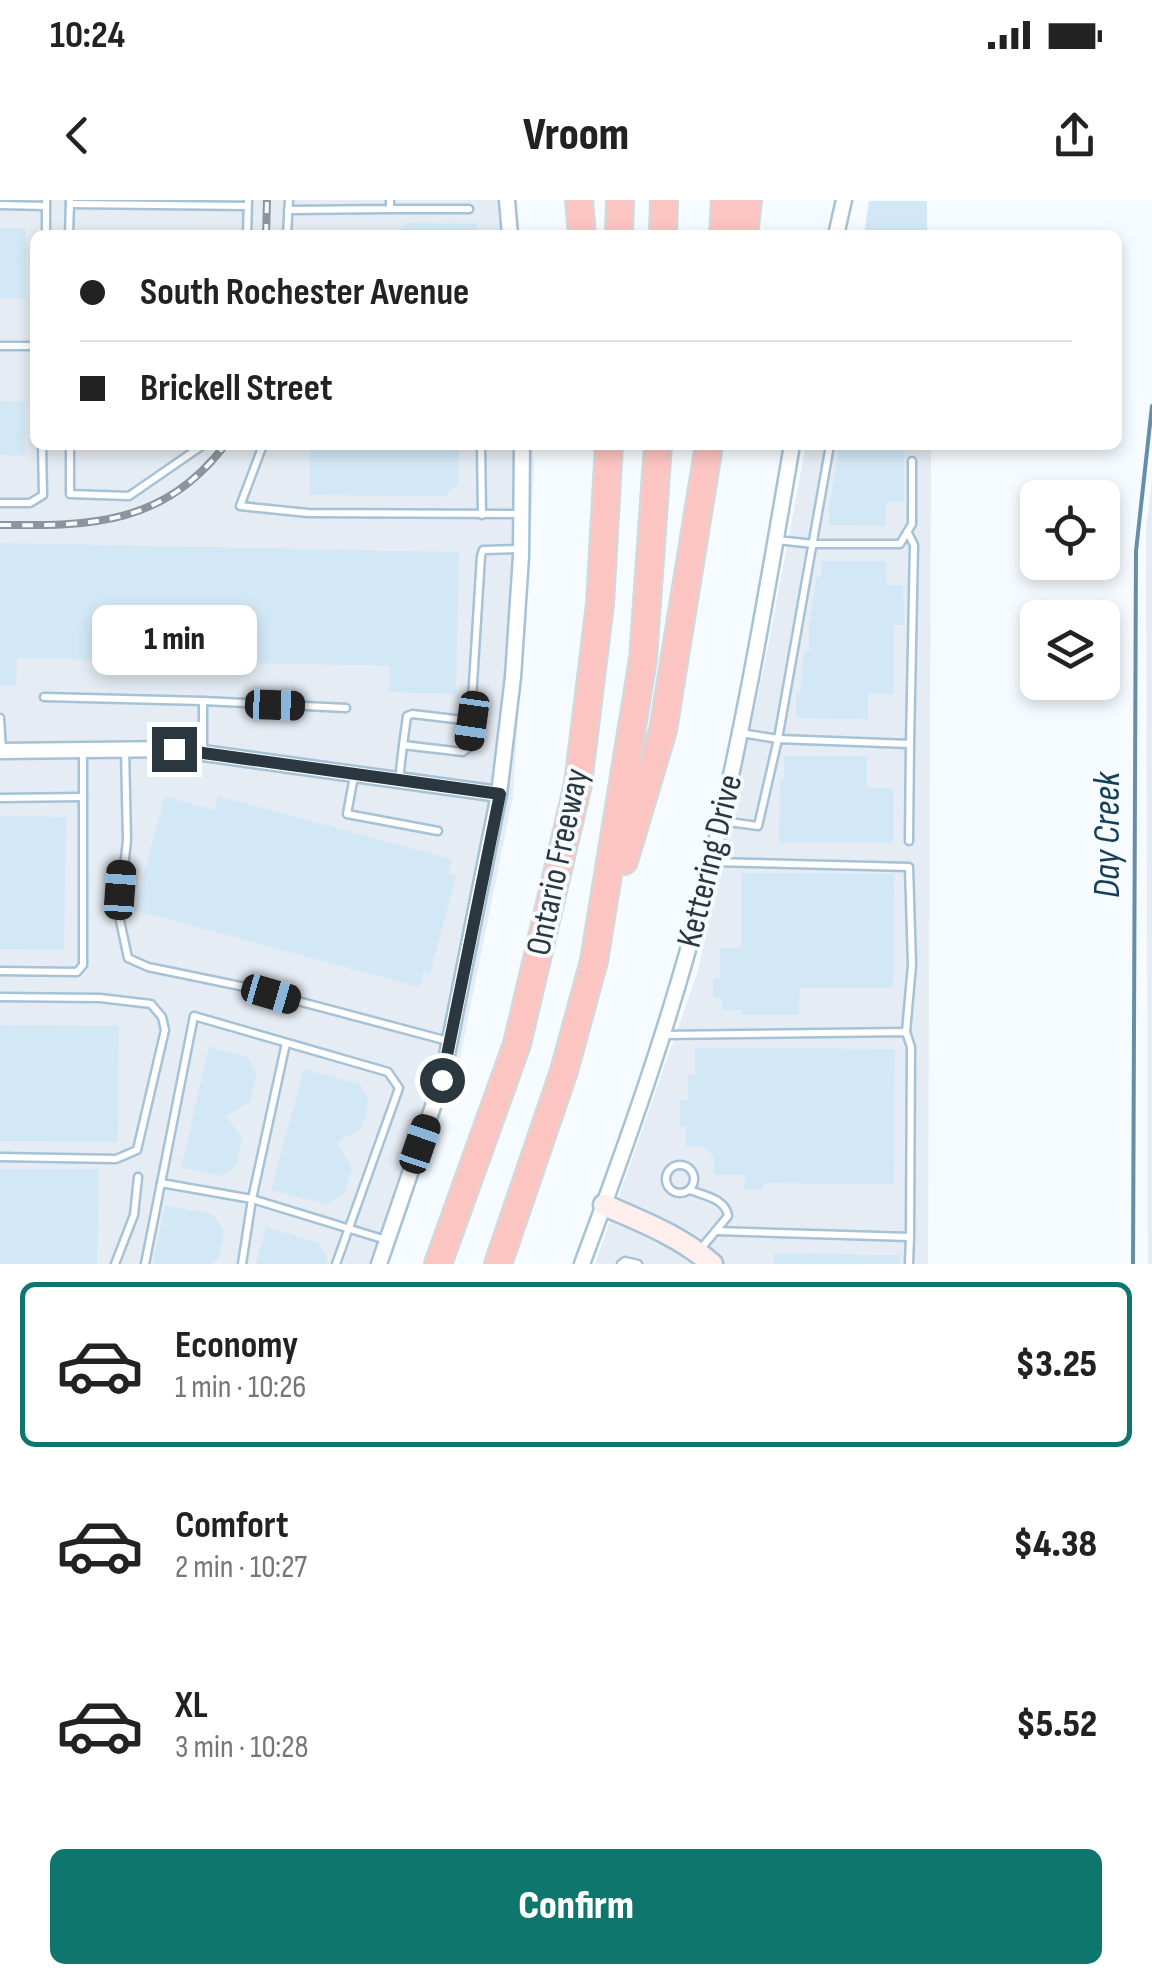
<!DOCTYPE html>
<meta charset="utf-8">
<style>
:root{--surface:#fff;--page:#f2f2f2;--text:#222;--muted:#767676;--line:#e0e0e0;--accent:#0f766e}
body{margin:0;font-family:"Sofia Sans Condensed",sans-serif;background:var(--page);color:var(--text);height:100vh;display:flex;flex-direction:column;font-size:38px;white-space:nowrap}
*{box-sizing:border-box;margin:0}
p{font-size:32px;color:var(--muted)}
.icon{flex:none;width:55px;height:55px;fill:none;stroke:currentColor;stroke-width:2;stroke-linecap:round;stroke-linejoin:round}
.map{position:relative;height:1064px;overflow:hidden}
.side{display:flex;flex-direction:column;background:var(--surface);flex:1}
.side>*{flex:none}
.top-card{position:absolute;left:30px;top:30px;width:1092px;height:220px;border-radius:15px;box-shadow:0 5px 15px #0003;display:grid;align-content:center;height:220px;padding:0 50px;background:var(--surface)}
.buttons{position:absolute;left:1020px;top:280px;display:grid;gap:20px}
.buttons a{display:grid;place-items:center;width:100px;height:100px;border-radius:15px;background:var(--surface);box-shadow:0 5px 15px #0003;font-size:50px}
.end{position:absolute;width:45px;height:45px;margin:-22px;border:12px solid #2b373f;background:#fff;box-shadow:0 0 0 5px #fff}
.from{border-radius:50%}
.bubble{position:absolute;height:70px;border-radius:15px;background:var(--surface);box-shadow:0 5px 15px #0003;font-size:32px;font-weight:800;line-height:70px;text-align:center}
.car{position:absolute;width:30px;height:60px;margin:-30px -15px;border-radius:12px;box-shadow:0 0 8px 2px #0007;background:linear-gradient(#222 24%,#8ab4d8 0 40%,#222 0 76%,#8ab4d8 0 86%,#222 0)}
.top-card b{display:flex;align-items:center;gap:35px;height:95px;font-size:38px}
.top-card b+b{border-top:2px solid var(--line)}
.top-card i{width:25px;height:25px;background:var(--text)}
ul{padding:18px 0 0;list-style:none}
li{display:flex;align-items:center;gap:30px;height:165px;margin:0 20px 15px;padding:0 30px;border:5px solid transparent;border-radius:15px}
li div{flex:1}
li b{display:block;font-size:38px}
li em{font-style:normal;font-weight:800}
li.current{border-color:var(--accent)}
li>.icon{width:90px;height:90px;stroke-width:1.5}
.cta{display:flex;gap:20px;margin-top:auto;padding:20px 50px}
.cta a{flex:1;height:115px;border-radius:15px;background:var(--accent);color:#fff;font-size:40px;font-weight:800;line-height:115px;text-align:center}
.status{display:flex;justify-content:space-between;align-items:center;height:70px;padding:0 50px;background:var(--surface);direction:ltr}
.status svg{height:28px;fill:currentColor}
header{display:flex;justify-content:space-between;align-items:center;height:130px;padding:0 50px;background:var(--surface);font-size:45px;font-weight:800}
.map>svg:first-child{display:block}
.built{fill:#e5ecf3}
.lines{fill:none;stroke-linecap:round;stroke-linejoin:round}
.stream{stroke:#668ea9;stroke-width:4}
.building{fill:#d3e8f6}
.lane-casing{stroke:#a5c2d6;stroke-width:11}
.street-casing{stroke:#a5c2d6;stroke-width:19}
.secondary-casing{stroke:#a5c2d6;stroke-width:25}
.highway-casing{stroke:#d5d7d9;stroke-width:30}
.lane{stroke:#fff;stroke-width:6}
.street{stroke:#fff;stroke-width:14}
.secondary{stroke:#feeeec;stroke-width:20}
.highway{stroke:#fdc5c1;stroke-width:25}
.rail-casing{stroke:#8c959b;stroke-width:8}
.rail{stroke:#f5fbff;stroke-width:4;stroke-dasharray:11;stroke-linecap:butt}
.route{stroke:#2b373f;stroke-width:12}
.labels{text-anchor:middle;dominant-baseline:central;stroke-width:8;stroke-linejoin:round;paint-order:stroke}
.street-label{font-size:35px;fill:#2b373f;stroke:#f5fbff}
.water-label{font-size:38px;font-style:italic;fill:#153f57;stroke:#f5fbff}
</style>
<div class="status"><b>10:24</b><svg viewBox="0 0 49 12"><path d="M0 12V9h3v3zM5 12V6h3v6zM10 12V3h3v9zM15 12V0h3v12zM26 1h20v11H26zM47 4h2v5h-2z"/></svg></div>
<header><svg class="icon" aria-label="back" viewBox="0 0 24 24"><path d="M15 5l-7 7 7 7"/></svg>Vroom<svg class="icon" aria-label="share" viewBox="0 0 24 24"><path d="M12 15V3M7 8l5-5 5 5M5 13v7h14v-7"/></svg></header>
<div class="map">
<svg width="1152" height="1064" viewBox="0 0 1152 1064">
<rect width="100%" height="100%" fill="#f5fbff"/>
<!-- built -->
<g class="built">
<path d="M0 0H514L517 35H35V245H532L534 273 513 596 460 858 389 1064H0Z"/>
<path d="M806 245H931L928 1064H595L698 771 768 447Z"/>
<path d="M1152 280V1064H1148L1146 329Z"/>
</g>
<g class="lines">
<!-- stream -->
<path class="stream" d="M1133 1064 1136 351 1152 206"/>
</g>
<!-- building -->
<g class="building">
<path d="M869 1H927V35H864Z"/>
<path d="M406 23 477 24V35H395Z"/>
<rect x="0" y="28" width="26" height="71"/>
<path d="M0 201 25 202V256L0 255Z"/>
<path d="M310 245H459L458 283 445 296 310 295Z"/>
<path d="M840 245H904V302H886V326L829 325V307Z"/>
<path d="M0 343 459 352 456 494 389 492 390 466 17 458 16 486H0Z"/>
<path d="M821 361H886L887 385H903L904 425 894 426V494H868V519L796 518V492H800L804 450 809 451V426L817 376 821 377Z"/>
<path d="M784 556H867V588H893V643H779L780 579H784Z"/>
<path d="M165 596 214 610 218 596 452 659 448 674 456 676 430 774 424 772 419 787 134 710Z"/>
<path d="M0 616 66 617 64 750 0 749Z"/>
<path d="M741 673 894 674 893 788H800L799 815H742V810H722V798H713V778L720 779V748H741Z"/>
<path d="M0 825 119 826 118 942 0 941Z"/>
<path d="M209 847 247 857 257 875 250 902 226 916 242 937 237 965 221 976 181 968Z"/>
<path d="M695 848 895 849 894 984 763 983V990H744L745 975H714V957L704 947H686V927H680V900H688V875H695Z"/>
<path d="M304 869 359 884 369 901 362 928 337 942 352 969 344 994 326 1004 271 990Z"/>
<path d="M0 969H99L97 1064H0Z"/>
<path d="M165 1006 213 1014 224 1031 219 1059 211 1064H153Z"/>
<path d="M266 1027 319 1043 328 1059 327 1064H256Z"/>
<path d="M774 1053 900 1055V1064H774Z"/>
</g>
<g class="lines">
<defs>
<g id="lane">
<path d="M70 4 247 6"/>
<path d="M0 5 46 6"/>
<path d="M390 9H469"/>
<path d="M288 10 390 9V0"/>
<path d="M46 35V0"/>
<path d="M69 35 70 1"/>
<path d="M247 35 248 0"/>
<path d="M287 35 289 0"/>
<path d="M0 146H35"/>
<path d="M70 245V294L129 296 203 245"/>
<path d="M263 245 240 306 308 313 521 314"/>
<path d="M481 245 482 315"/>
<path d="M0 303H30L43 295 42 245"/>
<path d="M777 340 814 344H900L912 324V261"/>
<path d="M44 497 203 501"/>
<path d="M0 518 2 550"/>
<path d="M741 533 778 539 830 245"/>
<path d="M403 545 407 516 412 514 472 521"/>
<path d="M125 550 127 640 119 716 128 758 148 767 245 787 448 841"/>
<path d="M203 552V501L346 508"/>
<path d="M354 576 347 614 438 631"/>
<path d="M399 580 403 545 463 552 469 547 481 356 483 350 520 349"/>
<path d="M0 598 83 597"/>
<path d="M722 621 758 626 778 539 910 544 914 345 908 333"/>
<path d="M909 641 910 544"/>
<path d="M711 662 909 667 912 765 906 832"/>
<path d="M0 771 77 772 83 765V552"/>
<path d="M0 797 100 798 151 804 162 817 165 830 137 950 116 959 0 957"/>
<path d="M663 835 906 832 911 847 910 1037 716 1031"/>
<circle cx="680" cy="979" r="14"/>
<path d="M161 983 252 999 386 1040"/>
<path d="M690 990C705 996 726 999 728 1016L699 1051"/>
<path d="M115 1064 134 1015 138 977"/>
<path d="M145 1064 194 816 388 872 399 888 336 1064"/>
<path d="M242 1064 252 999 286 843"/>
<path d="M621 1064 625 1061 638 1064"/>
<path d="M909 1064 910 1037"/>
</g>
<g id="street">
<path d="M507 0 510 35"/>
<path d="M836 35 844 0"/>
<path d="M0 551 174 549 499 594"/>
<path d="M379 1064 442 880 499 594 513 477 521 356 522 245"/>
<path d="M582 1064C627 943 670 823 702 698 741 548 766 397 792 245"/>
</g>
<path id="secondary" d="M604 1005C643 1022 680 1036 712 1064"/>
<g id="highway">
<path d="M579 0 582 35"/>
<path d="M619 35 620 0"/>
<path d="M663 35 664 0"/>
<path d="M723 35 725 0"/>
<path d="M744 35 748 0"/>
<path d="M624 661 663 530 709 245"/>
<path d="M438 1064 517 844 578 584 600 404 609 245"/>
<path d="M498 1064 564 871 594 761 643 459 658 245"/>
</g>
</defs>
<!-- lane casing -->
<use href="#lane" class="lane-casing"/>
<!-- street casing -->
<use href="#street" class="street-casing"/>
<!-- secondary casing -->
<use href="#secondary" class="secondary-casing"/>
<!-- highway casing -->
<use href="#highway" class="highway-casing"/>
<!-- lane -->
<use href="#lane" class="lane"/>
<!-- street -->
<use href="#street" class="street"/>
<!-- secondary -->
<use href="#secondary" class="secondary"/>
<!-- highway -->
<use href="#highway" class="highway"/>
<defs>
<g id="rail">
<path d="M266 35 267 0"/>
<path d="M0 325C92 326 164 325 225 245"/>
</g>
</defs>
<!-- rail casing -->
<use href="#rail" class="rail-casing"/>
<!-- rail -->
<use href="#rail" class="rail"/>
</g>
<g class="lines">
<!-- route -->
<path class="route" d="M174 549 500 594 442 880"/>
</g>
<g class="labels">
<!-- street labels -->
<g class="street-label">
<text transform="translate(710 661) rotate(-76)">Kettering Drive</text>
<text transform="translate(558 662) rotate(-78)">Ontario Freeway</text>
</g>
<!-- water labels -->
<g class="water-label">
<text transform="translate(1107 635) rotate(-90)">Day Creek</text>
</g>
</g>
</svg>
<div class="buttons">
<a><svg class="icon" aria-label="locate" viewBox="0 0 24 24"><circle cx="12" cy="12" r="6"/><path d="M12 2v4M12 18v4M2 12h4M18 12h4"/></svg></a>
<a><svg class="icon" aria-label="layers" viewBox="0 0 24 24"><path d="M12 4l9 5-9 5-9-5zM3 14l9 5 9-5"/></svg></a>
</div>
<i class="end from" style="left:442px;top:880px"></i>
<i class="end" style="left:174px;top:549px"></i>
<div class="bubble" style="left:92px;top:405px;width:165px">1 min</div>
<i class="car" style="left:275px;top:505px;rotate:92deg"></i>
<i class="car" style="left:472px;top:521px;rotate:188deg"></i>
<i class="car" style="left:120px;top:690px;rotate:4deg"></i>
<i class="car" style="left:271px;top:794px;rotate:106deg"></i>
<i class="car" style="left:420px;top:944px;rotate:19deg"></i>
<div class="top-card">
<b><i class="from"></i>South Rochester Avenue</b>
<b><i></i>Brickell Street</b>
</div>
</div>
<section class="side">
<ul>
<li class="current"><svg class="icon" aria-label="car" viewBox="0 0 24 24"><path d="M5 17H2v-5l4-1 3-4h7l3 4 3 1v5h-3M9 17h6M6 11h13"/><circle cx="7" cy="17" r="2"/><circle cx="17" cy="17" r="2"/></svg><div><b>Economy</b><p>1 min · 10:26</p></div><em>$3.25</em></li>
<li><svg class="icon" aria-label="car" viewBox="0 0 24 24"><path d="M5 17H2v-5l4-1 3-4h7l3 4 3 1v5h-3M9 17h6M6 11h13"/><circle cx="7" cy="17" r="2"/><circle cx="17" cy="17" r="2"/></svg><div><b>Comfort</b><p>2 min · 10:27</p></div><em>$4.38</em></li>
<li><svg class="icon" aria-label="car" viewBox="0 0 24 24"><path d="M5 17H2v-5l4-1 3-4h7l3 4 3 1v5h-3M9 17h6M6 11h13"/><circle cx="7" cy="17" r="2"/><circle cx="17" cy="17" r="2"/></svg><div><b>XL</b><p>3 min · 10:28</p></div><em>$5.52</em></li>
</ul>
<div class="cta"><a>Confirm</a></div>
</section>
